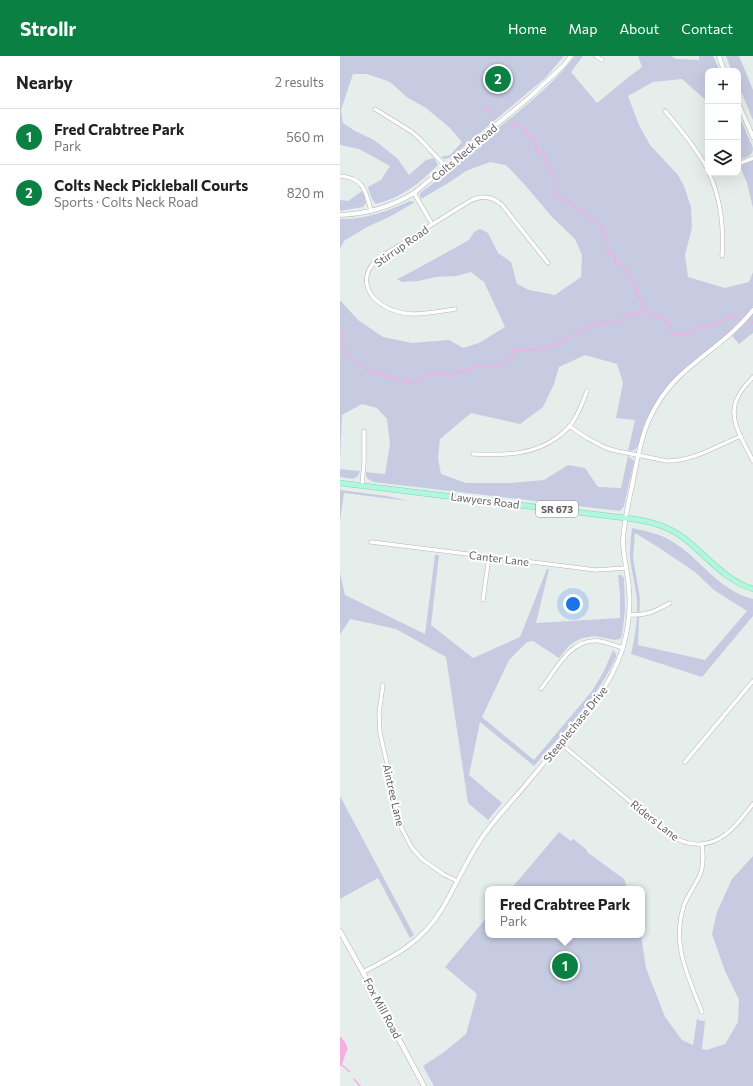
<!DOCTYPE html>
<meta charset="utf-8">
<style>
body{margin:0;font-family:Commissioner,sans-serif;background:#f2f2f2;color:#222}
.controls{position:absolute;right:12px;top:12px;display:grid;overflow:hidden;border-radius:8px;box-shadow:0 4px 16px #0002}
.controls button{width:36px;height:36px;display:grid;place-items:center;padding:0;border:0;border-bottom:1px solid #e0e0e0;background:#fff;color:#222;font:20px sans-serif}
.you{position:absolute;left:233px;top:548px;width:14px;height:14px;margin:-10px;border:3px solid #fff;border-radius:50%;background:#1a73e8;box-shadow:0 0 0 6px #1a73e833}
.badge{display:grid;place-items:center;width:26px;height:26px;border-radius:50%;background:#0b8043;color:#fff;font-size:13px;font-weight:700}
.pin{position:absolute;translate:-50% -50%;border:2px solid #fff;box-shadow:0 1px 4px #0006}
.popup{position:absolute;left:145px;top:830px;width:160px;height:52px;box-sizing:border-box;display:grid;place-content:center;border-radius:8px;background:#fff;filter:drop-shadow(0 1px 3px #0005);font-size:13px;white-space:nowrap;color:#767676}
.popup b{font-size:15px;color:#222}
.popup::after{content:'';position:absolute;left:50%;top:100%;margin-left:-8px;border:8px solid transparent;border-top-color:#fff}
.list{margin:0;padding:0;list-style:none}
h2{display:flex;justify-content:space-between;align-items:center;height:52px;margin:0;padding:0 16px;font-size:17px}
h2 small{font-size:13px;font-weight:400;color:#767676}
.list li{display:grid;grid-template-columns:26px 1fr auto;gap:12px;align-items:center;box-sizing:border-box;height:56px;padding:0 16px;border-top:1px solid #e0e0e0}
.list b{display:block;font-size:15px;white-space:nowrap}
.list p{margin:0;font-size:13px;white-space:nowrap;color:#767676}
.list em{font-size:13px;font-style:normal;color:#767676}
.icon{flex:none;width:22px;height:22px;fill:none;stroke:currentColor;stroke-width:2;stroke-linecap:round;stroke-linejoin:round}
.map{position:relative;flex:none;width:413px;height:1030px;overflow:hidden}
header{display:flex;align-items:center;gap:24px;box-sizing:border-box;height:56px;padding:0 20px;background:#0b8043;color:#fff}
header strong{font-size:19px}
nav{display:flex;gap:22px;margin-inline-start:auto;font-size:14px}
main{display:flex}
aside{flex:1;background:#fff}
.map>svg:first-child{display:block}
.green{fill:#c6cbe2;fill-rule:evenodd}
.water{fill:#f4afe3}
.lines{fill:none;stroke-linecap:round;stroke-linejoin:round}
.stream{stroke:#f4afe3;stroke-width:1.5}
.minor-casing{stroke:#b9b3b6;stroke-width:4.5}
.tertiary-casing{stroke:#b9b3b6;stroke-width:5}
.secondary-casing{stroke:#b7b0b4;stroke-width:5.5}
.primary-casing{stroke:#6de0ab;stroke-width:6}
.minor{stroke:#fff;stroke-width:3.5}
.tertiary{stroke:#fff;stroke-width:4}
.secondary{stroke:#fff;stroke-width:4.5}
.primary{stroke:#b4f5df;stroke-width:5}
.labels{text-anchor:middle;dominant-baseline:central;stroke-width:4;stroke-linejoin:round;paint-order:stroke}
.shield{fill:#fff;stroke:#928e91;stroke-width:1}
.shield-label{font-size:10px;font-weight:bold;fill:#645e62}
.street-label{font-size:11px;fill:#645e62;stroke:#fff}
</style>
<header>
<strong>Strollr</strong>
<nav><a>Home</a><a>Map</a><a>About</a><a>Contact</a></nav>
</header>
<main>
<aside>
<h2>Nearby<small>2 results</small></h2>
<ul class="list">
<li><span class="badge">1</span><div><b>Fred Crabtree Park</b><p>Park</p></div><em>560 m</em></li>
<li><span class="badge">2</span><div><b>Colts Neck Pickleball Courts</b><p>Sports · Colts Neck Road</p></div><em>820 m</em></li>
</ul>
</aside>
<div class="map">
<svg width="413" height="1030" viewBox="0 0 413 1030">
<rect width="100%" height="100%" fill="#e6eeeb"/>
<g class="green">
<path d="M0,0H224L205,22L115,98L109,102L104,103L101,101L110,99L122,86L110,72L86,52L68,42L50,26L27,18H13L1,54L3,67L15,75L34,84L57,102L69,119L86,104L94,102L98,109C80,127 61,142 36,148L32,143L28,131L41,124L50,110L19,93L0,89Z"/>
<path d="M235,0H243L231,16L257,47L290,20L302,11L298,0H331L336,3L359,4V0H373L380,15H368V46L342,23L313,26L288,40L299,69L310,89L338,119L344,130L351,151L352,172L345,199L348,221L385,232L409,226L413,216C413,223 413,246 413,250C411,254 406,258 403,262C381,287 350,303 328,329C318,342 309,356 303,372C301,379 300,388 295,394L288,395L295,364L276,362L283,327L277,308L245,299L219,311L214,328L203,351L180,368L131,357L100,383L98,403L101,418L126,427H170L204,424L228,409L245,412L258,431L281,432L288,400L293,404L294,406L284,450L280,455L33,426L28,423L26,420V416L45,418L50,388L47,363L37,352L22,348L2,359L0,405V244L18,264L43,281L72,287L109,284L123,292L139,287L165,271L144,226L131,216L116,220L96,221L78,225L62,226L57,223L73,215L129,184L134,176L140,173L148,177L158,197L171,206L177,228L189,234L215,239L241,221L242,199L235,183L212,161L185,129L166,109L150,106L126,115L110,126L81,143L80,140V137C101,123 119,105 139,88C172,60 208,35 235,0Z"/>
<polygon points="386,0 399,0 413,34 413,64 398,28 398,15 392,15"/>
<path d="M398,57L413,92C413,101 405,101 398,104Z"/>
<polygon points="413,104 413,152 407,127 400,110"/>
<polygon points="22,135 25,141 26,147 23,151 0,155 0,144 8,145"/>
<path d="M70,145L75,146L51,160L25,172L4,185L0,193V163C24,164 48,155 70,145Z"/>
<polygon points="413,254 413,277 399,288 392,280"/>
<polygon points="0,413 20,415 18,420 13,423 0,421"/>
<polygon points="0,434 47,440 69,445 4,437 0,465"/>
<path d="M292,472C306,475 321,478 333,486C362,504 378,534 413,543V560L362,621L291,598C295,581 298,563 297,546C296,530 291,515 290,500C290,491 291,481 292,472ZM295,477L318,491L355,516L374,534L407,555L365,604L298,589L300,542L293,502Z"/>
<path d="M95,499H99L91,569L133,602L180,581L207,513H209L196,567L280,562V539L278,519H281L284,522L285,554L282,580L280,583L275,584L254,580L243,582L236,585L229,590L219,602L193,585L187,586L169,604L142,661L194,704L252,635L264,615L273,594L276,598V601C257,643 224,675 194,710L140,666L129,719L162,747L148,764L128,747L106,601L56,573L10,563L0,579V517L5,539L85,578Z"/>
<polygon points="0,740 74,879 70,882 38,822 0,843"/>
<polygon points="219,776 231,785 233,783 247,794 247,796 284,823 287,831 292,833 171,833"/>
<polygon points="413,800 413,1030 94,1030 83,1010 104,996 126,978 137,938 105,911 148,860 148,879 301,879 306,912 325,961 342,984 353,989 357,963 361,965 365,965 362,993 366,994 385,988 398,966 399,944 385,915 372,878 377,856 392,823"/>
</g>
<path class="water" d="M0,980L5,986L8,993C4,999 4,1006 0,1011Z"/>
<g class="lines">
<g class="stream">
<polyline points="144,52 150,54 156,58"/>
<path d="M170,67L183,72L189,80L193,81L196,89V95L204,99L216,127L215,136L217,141L227,145L242,155L247,160L262,170V173L261,176L268,182L267,195L275,200V207C279,209 285,211 286,214C288,216 288,218 289,220C292,226 289,220 293,225C298,231 294,239 301,243L304,254"/>
<polyline points="409,267 413,267"/>
<polyline points="0,274 3,278 4,297 30,315 54,322 74,326 80,324 87,319 98,317 109,321 115,317 128,315 135,311 139,310 148,312 155,309 164,308 167,306 168,304 172,301 174,295 177,294 184,295 188,293 199,293 210,291 222,285 229,280 239,279 244,273 248,273 254,268 281,265 285,259 293,259 304,254 325,264 328,267 330,274 337,278 348,279 357,272 371,270 389,261 392,260 398,262"/>
<polyline points="2,1009 10,1016"/>
<polyline points="14,1023 20,1030"/>
</g>
<defs>
<g id="minor">
<polyline points="256,0 262,4"/>
<polyline points="35,53 72,76 80,83 106,111"/>
<path d="M325,55C341,74 356,92 368,114"/>
<polyline points="398,108 413,102"/>
<path d="M369,117C381,143 384,171 382,200"/>
<path d="M0,120C24,122 26,135 31,155"/>
<polyline points="74,137 92,168"/>
<path d="M115,253C89,257 64,264 41,248C35,244 30,239 28,232C25,224 27,215 32,209C40,200 52,194 62,188C84,173 107,159 130,145C141,139 152,140 162,149L208,207"/>
<path d="M413,321C408,327 401,333 398,341C386,362 404,386 413,405"/>
<path d="M229,370L247,382L266,392L277,395L327,405C353,405 377,390 401,380"/>
<path d="M133,398C164,399 194,400 219,380C224,376 229,372 232,367C239,357 243,346 247,335"/>
<polyline points="22,429 24,406 24,375"/>
<polyline points="31,486 256,514 286,512"/>
<polyline points="143,544 149,500"/>
<path d="M289,559C309,559 313,556 330,547"/>
<polyline points="43,629 39,657 40,677 62,773 72,792 82,803 103,818 117,825"/>
<path d="M201,633C216,614 230,582 259,585C267,586 275,590 283,592"/>
<path d="M220,687L329,778C347,791 369,792 386,778C397,770 405,758 413,748"/>
<polyline points="345,706 413,625"/>
<path d="M362,788C363,798 364,807 361,816C357,827 349,837 344,849C331,888 348,920 362,956"/>
</g>
<g id="tertiary">
<polyline points="379,0 384,15"/>
<polyline points="398,47 413,81"/>
<path d="M0,159C26,158 51,151 74,137L191,40L223,10L231,0"/>
<path d="M23,916C55,900 83,885 102,853C117,828 128,800 146,776C157,761 170,747 183,732C208,702 233,672 258,641C281,609 292,572 289,533C288,517 283,501 283,485C284,464 289,445 293,425C297,405 300,385 308,366C316,348 328,330 343,317C366,296 394,279 413,254"/>
</g>
<polyline id="secondary" points="0,875 30,929 84,1030"/>
<path id="primary" d="M0,427L285,462C305,464 324,468 341,480C365,497 383,524 413,533"/>
</defs>
<use href="#minor" class="minor-casing"/>
<use href="#tertiary" class="tertiary-casing"/>
<use href="#secondary" class="secondary-casing"/>
<use href="#primary" class="primary-casing"/>
<use href="#minor" class="minor"/>
<use href="#tertiary" class="tertiary"/>
<use href="#secondary" class="secondary"/>
<use href="#primary" class="primary"/>
</g>
<g class="labels">
<rect class="shield" x="196" y="445" width="42" height="16" rx="3"/>
<g class="shield-label">
<text x="217" y="453">SR 673</text>
</g>
<g class="street-label">
<text transform="translate(124 96) rotate(-40)">Colts Neck Road</text>
<text transform="translate(61 190) rotate(-35)">Stirrup Road</text>
<text transform="translate(145 444) rotate(7)">Lawyers Road</text>
<text transform="translate(159 502) rotate(7)">Canter Lane</text>
<text transform="translate(235 668) rotate(-51)">Steeplechase Drive</text>
<text transform="translate(54 739) rotate(77)">Aintree Lane</text>
<text transform="translate(315 764) rotate(38)">Riders Lane</text>
<text transform="translate(43 952) rotate(62)">Fox Mill Road</text>
</g>
</g>
</svg>
<div class="controls">
<button>+</button>
<button>−</button>
<button><svg class="icon" aria-label="layers" viewBox="0 0 24 24"><path d="M12 4l9 5-9 5-9-5zM3 14l9 5 9-5"/></svg></button>
</div>
<div class="you"></div>
<div class="pin badge" style="left:225px;top:910px">1</div>
<div class="popup"><b>Fred Crabtree Park</b>Park</div>
<div class="pin badge" style="left:158px;top:23px">2</div>
</div>
</main>
